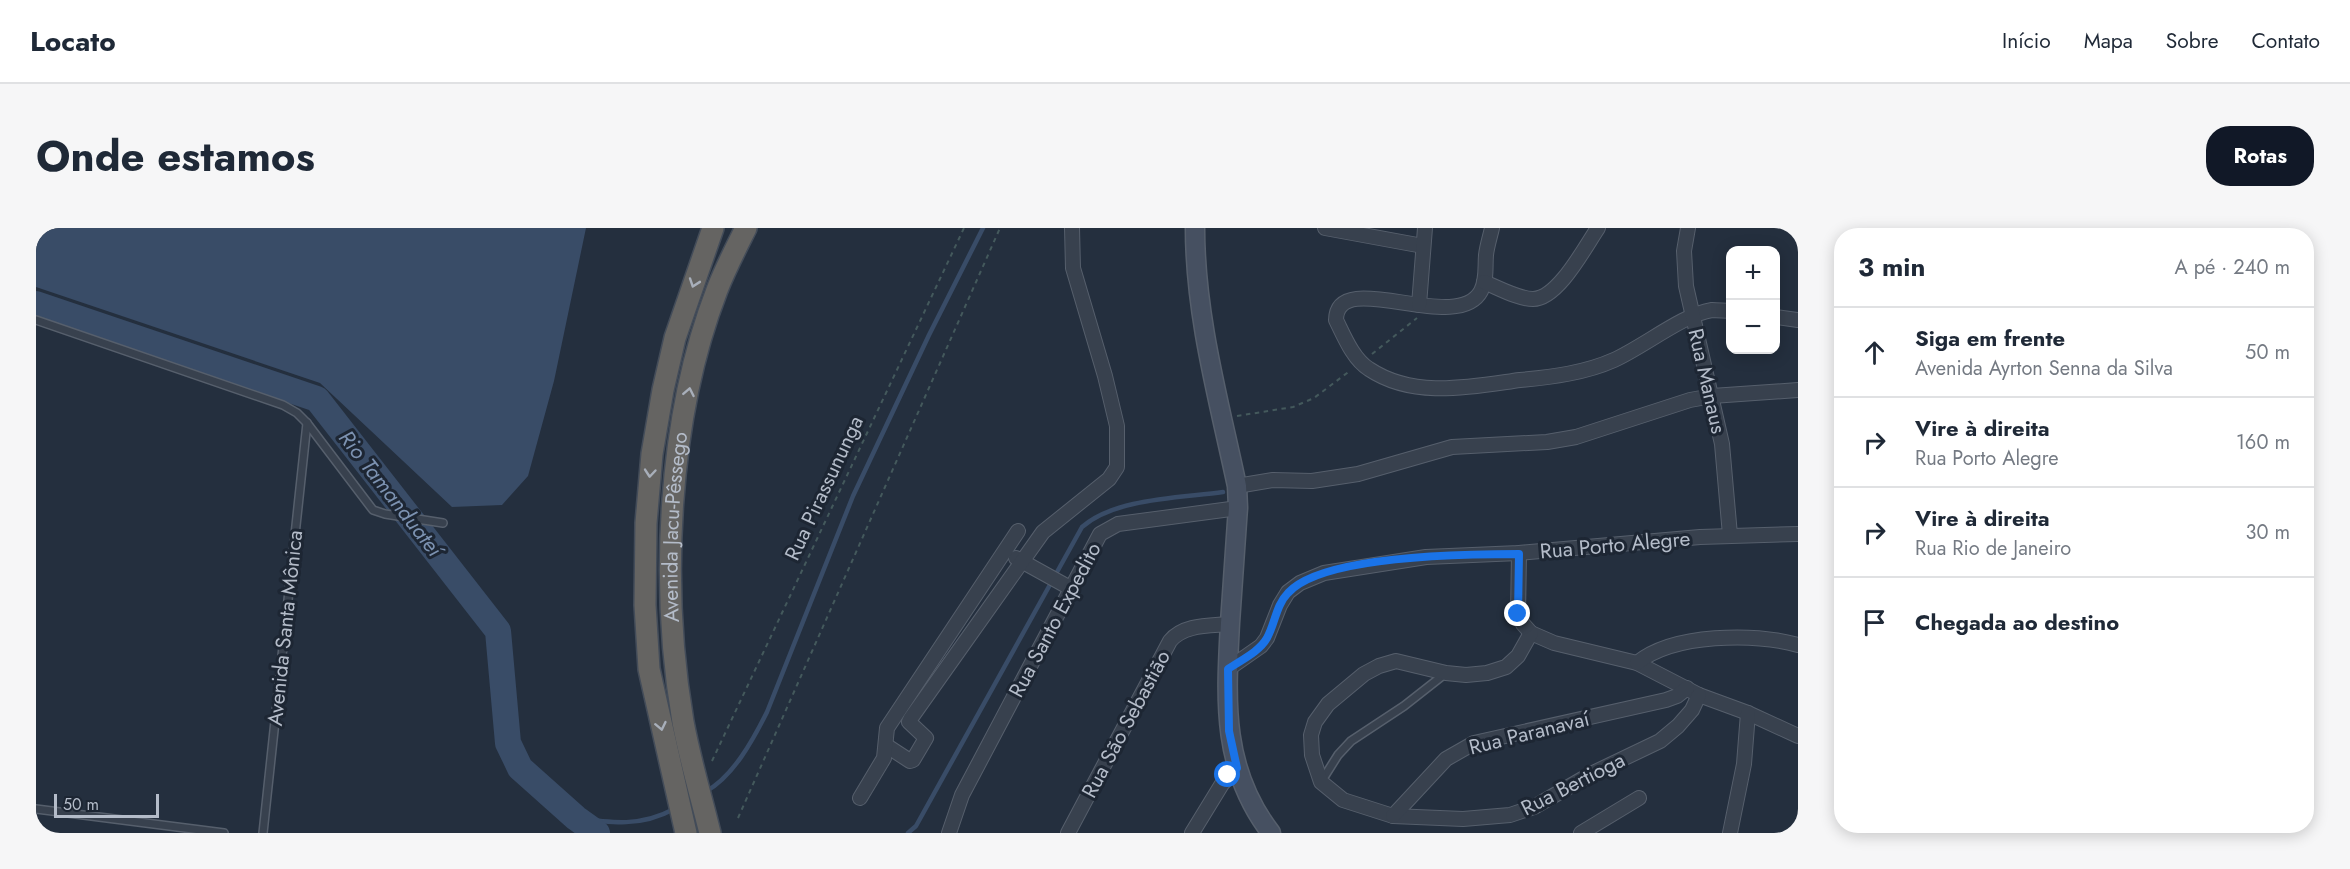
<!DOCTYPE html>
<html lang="pt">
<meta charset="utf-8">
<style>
body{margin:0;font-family:Jost,sans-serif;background:#f6f6f7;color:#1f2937}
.controls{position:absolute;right:18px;top:18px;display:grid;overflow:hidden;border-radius:12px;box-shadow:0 3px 15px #0003}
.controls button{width:54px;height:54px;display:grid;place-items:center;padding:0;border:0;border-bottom:2px solid #e0e1e3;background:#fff;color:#1f2937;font:30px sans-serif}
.scale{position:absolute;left:18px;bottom:15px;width:105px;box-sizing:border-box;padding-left:6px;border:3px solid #b4bcc9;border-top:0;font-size:16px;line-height:21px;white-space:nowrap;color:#b4bcc9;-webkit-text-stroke:4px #1d2633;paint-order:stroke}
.stop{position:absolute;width:18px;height:18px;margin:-14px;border:4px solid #1a73e8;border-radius:50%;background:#fff}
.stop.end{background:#1a73e8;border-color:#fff;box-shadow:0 2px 6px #0008}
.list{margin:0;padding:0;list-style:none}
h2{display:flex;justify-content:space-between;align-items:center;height:78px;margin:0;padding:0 24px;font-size:26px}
h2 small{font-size:20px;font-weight:400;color:#747a83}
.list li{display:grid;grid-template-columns:39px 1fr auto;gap:18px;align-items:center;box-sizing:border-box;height:90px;padding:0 24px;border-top:2px solid #e0e1e3}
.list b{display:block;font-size:22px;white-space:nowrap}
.list p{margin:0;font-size:20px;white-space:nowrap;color:#747a83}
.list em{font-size:20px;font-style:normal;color:#747a83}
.icon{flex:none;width:33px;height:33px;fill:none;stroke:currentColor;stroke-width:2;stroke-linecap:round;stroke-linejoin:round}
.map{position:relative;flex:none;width:1762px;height:605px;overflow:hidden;border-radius:24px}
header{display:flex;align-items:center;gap:36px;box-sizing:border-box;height:84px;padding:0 30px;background:#fff;border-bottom:2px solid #e0e1e3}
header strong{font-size:28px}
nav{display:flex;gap:33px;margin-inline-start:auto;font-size:21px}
.intro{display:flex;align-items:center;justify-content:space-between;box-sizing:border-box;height:144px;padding:0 36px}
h1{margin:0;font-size:42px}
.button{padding:15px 27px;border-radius:24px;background:#111827;color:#fff;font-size:21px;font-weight:700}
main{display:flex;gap:36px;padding:0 36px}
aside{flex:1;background:#fff;border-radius:24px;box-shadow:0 3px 15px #0003}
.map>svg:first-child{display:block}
.water{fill:#394c67}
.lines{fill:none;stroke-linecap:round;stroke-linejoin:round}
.stream{stroke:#394c67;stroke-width:4.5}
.river{stroke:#394c67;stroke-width:26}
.service-casing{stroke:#565f6c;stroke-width:10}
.minor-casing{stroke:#565f6c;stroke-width:16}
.secondary-casing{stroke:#565f6c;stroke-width:21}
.trunk-casing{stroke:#434c59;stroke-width:24}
.path{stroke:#44595c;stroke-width:2;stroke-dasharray:4.5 4.5;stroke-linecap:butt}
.service{stroke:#38414e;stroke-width:7}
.minor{stroke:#38414e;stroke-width:14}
.secondary{stroke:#465061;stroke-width:18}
.trunk{stroke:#656462;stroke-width:21}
.oneway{stroke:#a8afba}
.route{stroke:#1a73e8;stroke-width:8}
.labels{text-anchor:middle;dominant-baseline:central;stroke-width:6;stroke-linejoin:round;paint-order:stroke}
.street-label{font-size:21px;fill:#b4bcc9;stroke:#1d2633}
.water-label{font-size:22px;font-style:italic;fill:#7c92b1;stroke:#1d2633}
</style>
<header>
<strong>Locato</strong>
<nav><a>Início</a><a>Mapa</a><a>Sobre</a><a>Contato</a></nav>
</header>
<div class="intro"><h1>Onde estamos</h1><a class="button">Rotas</a></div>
<main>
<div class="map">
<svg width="1762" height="605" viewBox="0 0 1762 605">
<rect width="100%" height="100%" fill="#242f3e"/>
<polygon class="water" points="0,0 550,0 518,153 492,248 466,277 416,279 284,155 0,59"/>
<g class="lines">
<g class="stream">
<path d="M669,564C697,549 717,512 731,484L817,268L893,107L947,0"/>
<path d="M540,590C576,595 605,599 638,581"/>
<path d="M872,605L880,598L1046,299C1079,270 1144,270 1187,264"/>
</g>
<polyline class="river" points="0,76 281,171 462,403 472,515 484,540 540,590 561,605"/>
<defs>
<g id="service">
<polyline points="0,92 247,177 261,185 271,195 337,282 349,286 407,295"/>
<polyline points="1285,554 1302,527 1315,513 1368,478 1410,445"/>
<polyline points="0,581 188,605"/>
<polyline points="227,605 271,195"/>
</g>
<g id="minor">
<polyline points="1289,0 1387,18"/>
<path d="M1456,0C1454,9 1451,18 1450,27C1449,39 1451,52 1445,63C1421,108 1301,38 1300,92C1308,108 1317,131 1333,141C1378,171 1434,159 1484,152C1516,149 1549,145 1578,132C1607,119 1648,86 1676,82C1682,82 1689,83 1694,83"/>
<polyline points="1652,0 1648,23 1650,58 1686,216 1694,307"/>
<path d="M1448,54C1463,60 1482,71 1497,71C1522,71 1549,19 1562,0"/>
<polyline points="1383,77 1389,0"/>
<polyline points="1740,89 1762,92"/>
<polyline points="1201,258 1237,252 1276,253 1322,246 1416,219 1511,214 1540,209 1654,172 1676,168 1762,162"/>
<polyline points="1483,325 1482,386 1487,396 1495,405 1518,415 1601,435 1663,467 1712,485 1762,508"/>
<polyline points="980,330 1036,361"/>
<polyline points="1495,405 1482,428 1470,439 1451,445 1430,447 1410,445 1360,433 1343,438 1328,446 1292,476 1279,494 1275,507 1276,527 1285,554 1307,572 1357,588 1427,591 1474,587 1498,579 1555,546 1624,513 1642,498 1656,482 1663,467"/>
<path d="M1601,435C1638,405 1718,405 1762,417"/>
<polyline points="1192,441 1225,418 1231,410 1244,377 1252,364 1264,355 1288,345 1390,329 1483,325 1664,309 1762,306"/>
<polyline points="851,518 874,533 877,532 890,510 873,494 875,490 1007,304 1073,251 1081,239 1081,198 1069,148 1037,40 1036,0"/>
<polyline points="824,570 848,530 851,500 982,303"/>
<polyline points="1357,588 1410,531 1438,515 1630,472 1641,468 1651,460"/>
<polyline points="913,605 926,567 1064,306 1082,296 1202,280"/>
<path d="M1032,605L1134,413C1148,396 1174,398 1194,396"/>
<polyline points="1156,605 1186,556 1201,540"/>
<polyline points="1545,605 1603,570"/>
<polyline points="1694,605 1708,536 1712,485"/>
</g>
<path id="secondary" d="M1159,0C1159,88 1183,173 1201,258L1202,280C1199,318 1197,356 1194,395C1190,472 1185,540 1235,605"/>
<g id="trunk">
<polyline points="650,605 613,441 609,377 610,295 616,226 627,162 639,110 677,0"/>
<path id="s1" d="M674,605C665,568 654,532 647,494C624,359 631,191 681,62C689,41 700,20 710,0"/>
</g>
</defs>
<use href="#service" class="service-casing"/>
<use href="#minor" class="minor-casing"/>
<use href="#secondary" class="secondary-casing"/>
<use href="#trunk" class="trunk-casing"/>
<g class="path">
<polyline points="1336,126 1381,90"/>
<polyline points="1201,188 1257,179 1278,170 1315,142"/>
<polyline points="676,533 928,0"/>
<polyline points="702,590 964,0"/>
</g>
<use href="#service" class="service"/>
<use href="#minor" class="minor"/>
<use href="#secondary" class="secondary"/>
<use href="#trunk" class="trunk"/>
</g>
<defs><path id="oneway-chevron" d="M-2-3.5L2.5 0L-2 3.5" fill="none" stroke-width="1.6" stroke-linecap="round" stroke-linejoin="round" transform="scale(1.5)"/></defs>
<g class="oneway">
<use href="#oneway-chevron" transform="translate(658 55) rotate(109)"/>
<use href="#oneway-chevron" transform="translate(653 164) rotate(-79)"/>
<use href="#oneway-chevron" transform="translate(614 245) rotate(95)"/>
<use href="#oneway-chevron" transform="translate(625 498) rotate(78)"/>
</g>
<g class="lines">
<path class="route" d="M1192,547L1201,540L1193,503L1192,441C1205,432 1223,424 1231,410C1239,396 1240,377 1252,365C1286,327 1433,326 1483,326L1482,386"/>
</g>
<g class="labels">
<g class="street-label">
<text transform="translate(1671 153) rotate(77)">Rua Manaus</text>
<text transform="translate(788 260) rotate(-65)">Rua Pirassununga</text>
<text stroke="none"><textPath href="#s1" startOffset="310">Avenida Jacu-Pêssego</textPath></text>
<text transform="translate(1579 317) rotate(-5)">Rua Porto Alegre</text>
<text transform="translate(1019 392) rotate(-62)">Rua Santo Expedito</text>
<text transform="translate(249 400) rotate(-84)">Avenida Santa Mônica</text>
<text transform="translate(1090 496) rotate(-62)">Rua São Sebastião</text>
<text transform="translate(1493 505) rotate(-14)">Rua Paranavaí</text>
<text transform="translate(1537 556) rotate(-27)">Rua Bertioga</text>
</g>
<g class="water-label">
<text transform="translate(355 265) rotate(52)">Rio Tamanduateí</text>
</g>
</g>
</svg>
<div class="controls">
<button>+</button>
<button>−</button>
</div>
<div class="scale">50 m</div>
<div class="stop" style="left:1192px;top:547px"></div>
<div class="stop end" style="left:1482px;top:386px"></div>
</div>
<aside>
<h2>3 min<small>A pé · 240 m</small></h2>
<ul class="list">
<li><svg class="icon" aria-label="ahead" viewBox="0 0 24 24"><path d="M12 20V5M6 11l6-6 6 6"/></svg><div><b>Siga em frente</b><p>Avenida Ayrton Senna da Silva</p></div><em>50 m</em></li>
<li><svg class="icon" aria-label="right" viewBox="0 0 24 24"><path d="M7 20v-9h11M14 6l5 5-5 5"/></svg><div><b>Vire à direita</b><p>Rua Porto Alegre</p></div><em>160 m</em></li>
<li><svg class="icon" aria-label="right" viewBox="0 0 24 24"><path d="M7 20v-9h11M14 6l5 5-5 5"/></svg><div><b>Vire à direita</b><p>Rua Rio de Janeiro</p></div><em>30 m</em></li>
<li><svg class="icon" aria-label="arrive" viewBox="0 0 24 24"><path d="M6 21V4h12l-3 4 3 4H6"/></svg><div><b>Chegada ao destino</b></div></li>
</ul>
</aside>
</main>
